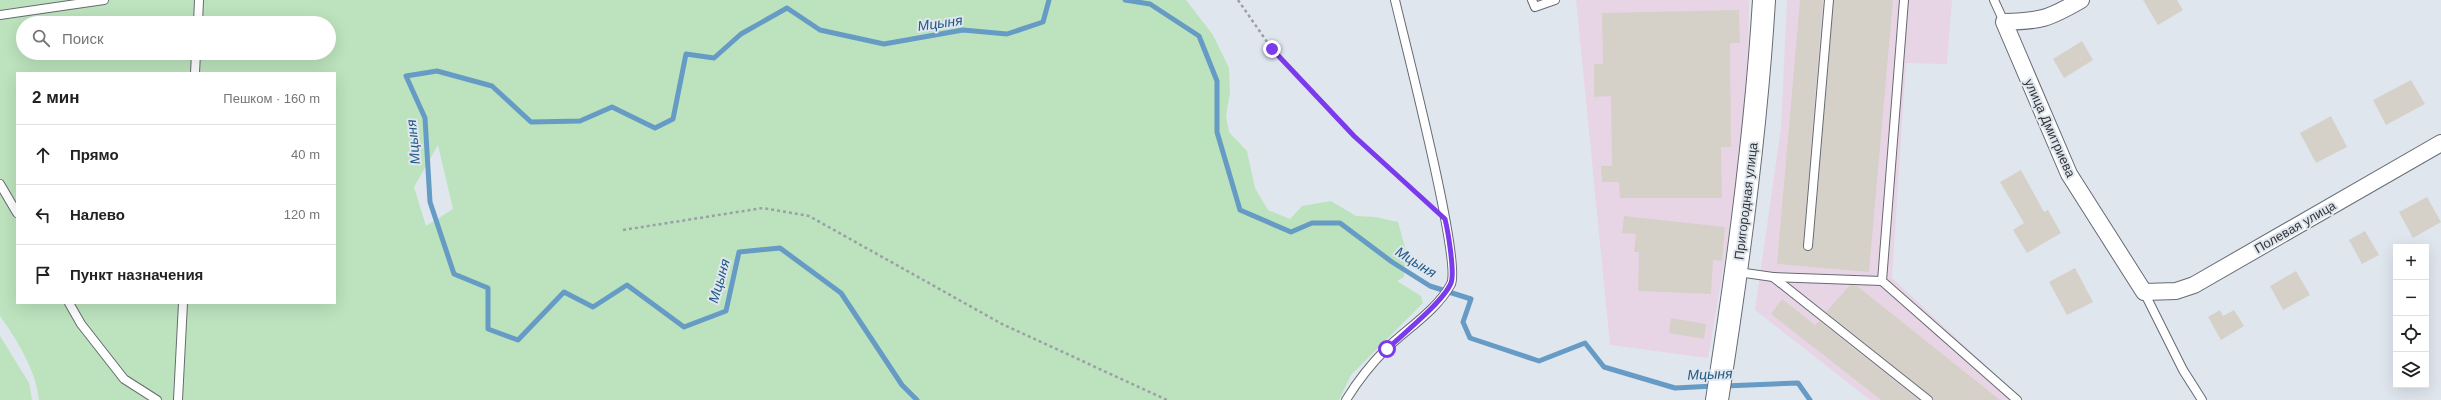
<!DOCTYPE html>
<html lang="ru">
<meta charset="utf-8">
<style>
body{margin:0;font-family:Helvetica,sans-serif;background:#f6f6f6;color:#222}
.controls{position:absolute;right:12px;bottom:12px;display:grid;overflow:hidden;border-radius:0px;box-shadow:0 4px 16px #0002}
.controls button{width:36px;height:36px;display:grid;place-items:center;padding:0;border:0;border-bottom:1px solid #e0e0e0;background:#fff;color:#222;font:20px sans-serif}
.stop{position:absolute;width:12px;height:12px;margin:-9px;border:3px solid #7c3aed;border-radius:50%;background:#fff}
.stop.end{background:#7c3aed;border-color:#fff;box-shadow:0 1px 4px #0008}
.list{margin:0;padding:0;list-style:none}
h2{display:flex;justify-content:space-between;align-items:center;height:52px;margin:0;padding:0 16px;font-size:17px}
h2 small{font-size:13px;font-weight:400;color:#767676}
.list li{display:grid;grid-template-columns:26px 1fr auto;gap:12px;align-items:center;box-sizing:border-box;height:60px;padding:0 16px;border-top:1px solid #e0e0e0}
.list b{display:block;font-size:15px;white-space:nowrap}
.list em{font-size:13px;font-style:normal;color:#767676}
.icon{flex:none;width:22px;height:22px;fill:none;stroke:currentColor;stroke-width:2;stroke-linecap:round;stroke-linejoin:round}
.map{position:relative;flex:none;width:2441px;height:400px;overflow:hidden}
.search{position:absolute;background:#fff;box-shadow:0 4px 16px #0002;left:16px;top:16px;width:320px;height:44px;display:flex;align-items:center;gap:10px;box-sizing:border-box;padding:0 14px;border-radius:22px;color:#767676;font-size:15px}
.panel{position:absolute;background:#fff;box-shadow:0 4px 16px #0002;left:16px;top:72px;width:320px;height:232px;border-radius:0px}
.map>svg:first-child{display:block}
.industrial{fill:#e7d5e6}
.green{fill:#bce3bd;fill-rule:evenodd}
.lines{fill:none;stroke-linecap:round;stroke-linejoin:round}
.stream{stroke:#669bc6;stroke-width:5}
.building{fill:#d6d1c8}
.lane-casing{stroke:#666b72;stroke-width:10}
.street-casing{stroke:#666b72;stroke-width:18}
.secondary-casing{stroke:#666b72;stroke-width:24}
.path{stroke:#9ba0a6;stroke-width:2.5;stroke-dasharray:3 3;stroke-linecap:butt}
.lane{stroke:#fff;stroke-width:8}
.street{stroke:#fff;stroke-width:16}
.secondary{stroke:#fff;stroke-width:22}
.route{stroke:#7c3aed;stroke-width:5}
.labels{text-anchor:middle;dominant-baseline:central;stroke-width:4;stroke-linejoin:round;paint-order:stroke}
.street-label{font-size:13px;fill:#323538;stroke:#e0e6ee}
.water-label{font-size:14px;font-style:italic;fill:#205a86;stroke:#e0e6ee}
</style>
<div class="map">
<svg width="2441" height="400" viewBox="0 0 2441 400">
<rect width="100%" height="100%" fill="#e0e6ee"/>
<g class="industrial">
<polygon points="1576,0 1749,0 1747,131 1708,358 1610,345"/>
<polygon points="1787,0 1952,0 1947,64 1906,63 1892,278 2023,400 1870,400 1755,310 1781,127"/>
</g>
<g class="green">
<path d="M0,0H1186L1213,35L1229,68L1230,93L1226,116L1229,132L1247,151L1255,188L1268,210L1290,219L1302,206L1331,201L1356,216L1375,217L1398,222L1406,251L1404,277L1397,281L1421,296L1423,303L1351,375L1339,400H39C36,370 17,340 0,316ZM23,23H329V53H23ZM17,73H335V303H17ZM438,145L453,209L426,226L414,187Z"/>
<polygon points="0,336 29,383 32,400 0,400"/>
</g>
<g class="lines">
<g class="stream">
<polyline points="1125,0 1150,4 1199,36 1217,81 1217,132 1240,210 1291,232 1312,223 1340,223 1392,262 1430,286 1471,299 1463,322 1470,338 1539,361 1585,343 1604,367 1675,388 1714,386"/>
<polyline points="1724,386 1798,383 1810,400"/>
<polyline points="917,400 902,385 841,293 780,248 739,252 726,311 684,327 627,285 593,307 564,292 518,340 488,329 488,288 454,274 430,202 425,118 406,76 437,71 492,86 531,122 580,121 612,107 655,128 673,119 686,54 714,58 741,34 787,8 820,30 884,44 963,30 1007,34 1043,22 1049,0"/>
</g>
</g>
<g class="building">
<polygon points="1800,0 1823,0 1803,246 1808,251 1813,246 1834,0 1893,0 1869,272 1777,264"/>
<polygon points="2143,0 2177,0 2183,10 2158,25"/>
<polygon points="1739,10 1740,43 1730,43 1731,147 1721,147 1722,198 1620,198 1619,182 1602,182 1601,166 1612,166 1611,96 1594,97 1594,64 1603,64 1602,13"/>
<polygon points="2082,41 2093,60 2064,78 2053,59"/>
<polygon points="2411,80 2425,104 2386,125 2373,100"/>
<polygon points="2331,116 2347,147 2316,163 2300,133"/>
<polygon points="2021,170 2044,212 2048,210 2061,233 2027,253 2013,230 2024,223 2000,182"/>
<polygon points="2427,197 2441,222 2413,238 2399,212"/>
<polygon points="1624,216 1725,227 1722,261 1713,260 1711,294 1638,291 1639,252 1634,252 1636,234 1622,233"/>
<polygon points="2365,231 2379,255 2362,264 2349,240"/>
<polygon points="2075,268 2093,302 2067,315 2049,282"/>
<polygon points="2296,271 2310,295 2283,310 2270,286"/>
<polygon points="1850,285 1857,286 2000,400 1933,400 1931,396 1826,312"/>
<polygon points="1782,299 1815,325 1819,321 1919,400 1881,400 1771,314"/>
<polygon points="2220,310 2223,316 2234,310 2244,326 2221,340 2208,317"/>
<polygon points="1671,318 1706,324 1704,339 1669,333"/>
</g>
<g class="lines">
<defs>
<g id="lane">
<polyline points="1532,0 1535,7 1555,0"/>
<polyline points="1904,0 1882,281 2017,400"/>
<polyline points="1994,0 2004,22"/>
<polyline points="0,15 104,0"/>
<polyline points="198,23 199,0"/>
<polyline points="195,73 196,53"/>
<polyline points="0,184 17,213"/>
<polyline points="1808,246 1829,0"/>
<polyline points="1738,272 1773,277 1928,400"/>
<polyline points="1773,277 1882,281"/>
<polyline points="2144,292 2183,370 2202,400"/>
<polyline points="69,303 81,324 124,379 157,400"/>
<polyline points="178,400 183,303"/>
<path d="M1346,400C1357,382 1372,363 1387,348C1408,328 1437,310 1451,284C1462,261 1404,39 1395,0"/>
</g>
<path id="street" d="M2081,0C2048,19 2041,21 2004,22L2069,174L2144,292L2176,291L2194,285L2441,143"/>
<path id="secondary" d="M1717,400C1738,267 1756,134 1764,0"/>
</defs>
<use href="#lane" class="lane-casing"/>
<use href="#street" class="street-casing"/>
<use href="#secondary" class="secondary-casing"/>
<g class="path">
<polyline points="1238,0 1272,49 1354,136 1430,205"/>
<polyline points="623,230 763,208 809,216 1002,324 1167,400"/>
</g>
<use href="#lane" class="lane"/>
<use href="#street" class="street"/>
<use href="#secondary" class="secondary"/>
</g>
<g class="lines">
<path class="route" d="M1272,49L1354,136L1445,219C1448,231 1455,273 1451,283C1443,302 1403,334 1387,349"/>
</g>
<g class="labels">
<g class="street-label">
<text transform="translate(2050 128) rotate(66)">улица Дмитриева</text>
<text transform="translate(1746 201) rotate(-83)">Пригородная улица</text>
<text transform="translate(2295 227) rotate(-30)">Полевая улица</text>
</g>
<g class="water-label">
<text transform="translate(940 23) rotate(-8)">Мцыня</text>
<text transform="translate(413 142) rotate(-96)">Мцыня</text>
<text transform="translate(1416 262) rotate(32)">Мцыня</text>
<text transform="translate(719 281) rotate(-74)">Мцыня</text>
<text transform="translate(1710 374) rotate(-2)">Мцыня</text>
</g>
</g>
</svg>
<div class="controls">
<button>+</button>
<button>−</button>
<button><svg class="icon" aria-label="locate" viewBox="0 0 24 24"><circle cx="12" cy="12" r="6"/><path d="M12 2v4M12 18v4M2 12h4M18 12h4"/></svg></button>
<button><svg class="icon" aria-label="layers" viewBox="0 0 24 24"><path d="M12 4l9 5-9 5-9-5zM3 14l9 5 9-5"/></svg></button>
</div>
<div class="stop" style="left:1387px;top:349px"></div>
<div class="stop end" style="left:1272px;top:49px"></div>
<div class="search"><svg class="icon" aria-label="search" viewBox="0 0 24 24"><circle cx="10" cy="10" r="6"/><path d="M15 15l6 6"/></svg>Поиск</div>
<section class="panel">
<h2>2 мин<small>Пешком · 160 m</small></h2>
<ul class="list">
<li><svg class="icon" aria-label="ahead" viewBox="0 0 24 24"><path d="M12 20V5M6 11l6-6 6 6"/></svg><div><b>Прямо</b></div><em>40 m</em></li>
<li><svg class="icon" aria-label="left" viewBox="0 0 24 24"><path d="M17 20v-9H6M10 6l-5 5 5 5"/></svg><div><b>Налево</b></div><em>120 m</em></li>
<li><svg class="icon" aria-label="arrive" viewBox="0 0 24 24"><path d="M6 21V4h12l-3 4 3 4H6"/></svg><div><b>Пункт назначения</b></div></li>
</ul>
</section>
</div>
